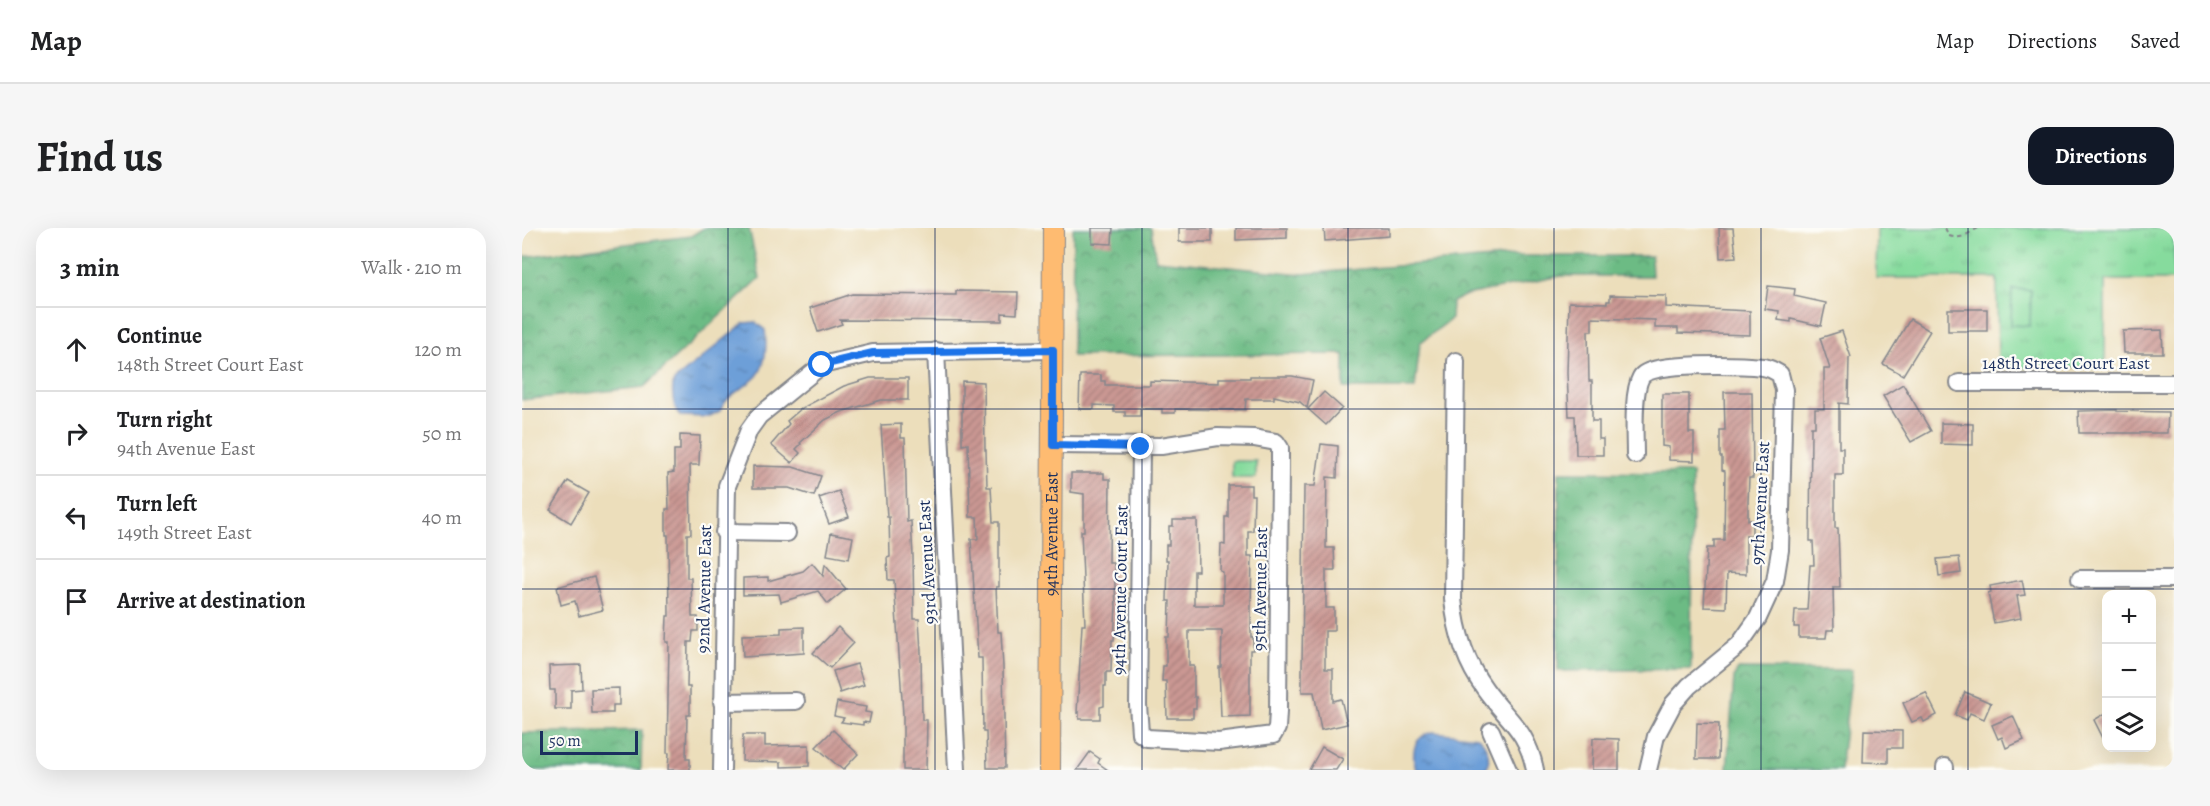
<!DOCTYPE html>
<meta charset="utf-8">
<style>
body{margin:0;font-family:Alegreya,serif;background:#f6f6f6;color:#202124}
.controls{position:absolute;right:18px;bottom:18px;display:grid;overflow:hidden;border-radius:12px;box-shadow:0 6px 24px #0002}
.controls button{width:54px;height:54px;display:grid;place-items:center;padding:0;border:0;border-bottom:2px solid #e0e0e0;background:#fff;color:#202124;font:30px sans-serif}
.scale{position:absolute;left:18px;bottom:15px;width:98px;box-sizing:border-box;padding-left:6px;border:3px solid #1b2f5e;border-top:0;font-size:16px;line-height:21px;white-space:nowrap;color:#1b2f5e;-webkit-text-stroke:4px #fdfcf7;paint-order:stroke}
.stop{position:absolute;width:18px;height:18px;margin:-14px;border:4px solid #1a73e8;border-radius:50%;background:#fff}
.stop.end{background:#1a73e8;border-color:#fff;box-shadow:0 2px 6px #0008}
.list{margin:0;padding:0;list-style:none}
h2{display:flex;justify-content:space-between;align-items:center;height:78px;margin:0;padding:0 24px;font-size:26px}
h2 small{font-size:20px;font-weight:400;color:#757577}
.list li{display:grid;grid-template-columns:39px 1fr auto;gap:18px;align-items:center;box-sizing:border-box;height:84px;padding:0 24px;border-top:2px solid #e0e0e0}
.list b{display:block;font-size:22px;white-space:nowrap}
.list p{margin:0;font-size:20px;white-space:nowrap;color:#757577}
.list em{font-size:20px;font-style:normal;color:#757577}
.icon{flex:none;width:33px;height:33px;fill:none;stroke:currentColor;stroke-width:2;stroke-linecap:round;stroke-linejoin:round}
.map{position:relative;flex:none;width:1652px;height:542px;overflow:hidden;border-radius:18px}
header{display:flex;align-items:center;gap:36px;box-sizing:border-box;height:84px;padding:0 30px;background:#fff;border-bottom:2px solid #e0e0e0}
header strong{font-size:28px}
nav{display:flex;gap:33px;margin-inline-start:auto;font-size:21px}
.intro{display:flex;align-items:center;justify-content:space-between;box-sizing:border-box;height:144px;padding:0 36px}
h1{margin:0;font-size:42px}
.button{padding:15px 27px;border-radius:18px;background:#111827;color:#fff;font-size:21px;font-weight:700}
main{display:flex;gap:36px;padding:0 36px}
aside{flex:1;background:#fff;border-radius:18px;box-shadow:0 6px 24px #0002}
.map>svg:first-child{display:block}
.forest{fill:url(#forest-crowns);stroke:#447571;stroke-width:1.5}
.park{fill:url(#park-tufts);stroke:#50857e;stroke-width:1.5}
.pitch{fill:#86db9d;stroke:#50857e;stroke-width:1.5}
.water{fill:url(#water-ripples);stroke:#44679b;stroke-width:1.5}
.building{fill:url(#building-hatch)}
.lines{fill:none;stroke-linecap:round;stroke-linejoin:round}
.minor-casing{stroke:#84868c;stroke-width:20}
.major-casing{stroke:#84868c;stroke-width:22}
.path{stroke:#84868c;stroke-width:2;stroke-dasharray:4.5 4.5;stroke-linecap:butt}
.minor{stroke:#fff;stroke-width:16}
.major{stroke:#febb71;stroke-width:20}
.route{stroke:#1a73e8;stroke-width:8}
.grid{fill:none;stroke:#1b2f5e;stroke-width:1.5;stroke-opacity:0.55}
.labels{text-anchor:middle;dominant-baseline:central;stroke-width:4.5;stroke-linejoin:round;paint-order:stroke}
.street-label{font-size:18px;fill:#1b2f5e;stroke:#fdfcf7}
</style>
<header>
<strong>Map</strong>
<nav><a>Map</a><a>Directions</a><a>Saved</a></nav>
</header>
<div class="intro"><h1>Find us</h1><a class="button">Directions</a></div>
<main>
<aside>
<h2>3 min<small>Walk · 210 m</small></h2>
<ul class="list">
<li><svg class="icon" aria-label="ahead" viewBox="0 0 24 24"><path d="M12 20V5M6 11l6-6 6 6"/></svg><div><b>Continue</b><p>148th Street Court East</p></div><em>120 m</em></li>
<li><svg class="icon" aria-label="right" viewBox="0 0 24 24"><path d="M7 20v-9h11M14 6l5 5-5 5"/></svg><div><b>Turn right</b><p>94th Avenue East</p></div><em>50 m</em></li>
<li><svg class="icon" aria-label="left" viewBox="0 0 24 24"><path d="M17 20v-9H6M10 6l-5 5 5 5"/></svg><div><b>Turn left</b><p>149th Street East</p></div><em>40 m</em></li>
<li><svg class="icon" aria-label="arrive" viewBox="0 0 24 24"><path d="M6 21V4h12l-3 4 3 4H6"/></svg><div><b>Arrive at destination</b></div></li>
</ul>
</aside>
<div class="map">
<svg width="1652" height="542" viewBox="0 0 1652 542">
<defs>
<pattern id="forest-crowns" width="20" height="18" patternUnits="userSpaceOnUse" patternTransform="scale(1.5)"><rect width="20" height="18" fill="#6cbb84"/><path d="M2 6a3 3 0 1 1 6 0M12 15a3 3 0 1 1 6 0" fill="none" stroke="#58986f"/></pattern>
<pattern id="park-tufts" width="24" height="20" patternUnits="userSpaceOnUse" patternTransform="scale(1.5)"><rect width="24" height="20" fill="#86db9d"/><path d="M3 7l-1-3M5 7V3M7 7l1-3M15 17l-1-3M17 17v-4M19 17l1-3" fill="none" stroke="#73bc8a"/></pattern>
<pattern id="water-ripples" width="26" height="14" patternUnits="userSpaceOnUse" patternTransform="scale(1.5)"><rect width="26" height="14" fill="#6d9fd8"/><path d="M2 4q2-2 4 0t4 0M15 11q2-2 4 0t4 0" fill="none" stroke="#5982b2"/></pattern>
<pattern id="building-hatch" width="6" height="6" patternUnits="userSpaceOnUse" patternTransform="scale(1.5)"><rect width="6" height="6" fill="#cb9893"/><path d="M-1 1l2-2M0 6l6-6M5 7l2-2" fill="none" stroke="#a47c7b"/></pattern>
</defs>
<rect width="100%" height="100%" fill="#fdfcf7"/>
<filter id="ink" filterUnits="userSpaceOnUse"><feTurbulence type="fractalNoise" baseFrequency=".0167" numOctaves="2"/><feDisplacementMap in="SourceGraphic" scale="12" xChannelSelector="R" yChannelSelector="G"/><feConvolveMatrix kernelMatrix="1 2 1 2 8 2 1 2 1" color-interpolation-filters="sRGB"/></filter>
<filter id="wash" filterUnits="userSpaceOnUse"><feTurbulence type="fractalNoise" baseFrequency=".008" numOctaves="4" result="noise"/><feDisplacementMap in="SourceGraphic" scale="24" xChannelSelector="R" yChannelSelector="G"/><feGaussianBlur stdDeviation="1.35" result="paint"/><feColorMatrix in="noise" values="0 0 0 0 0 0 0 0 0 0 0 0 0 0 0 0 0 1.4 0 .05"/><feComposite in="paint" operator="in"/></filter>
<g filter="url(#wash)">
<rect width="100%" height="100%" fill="#ecdebb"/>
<g class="forest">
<polygon points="182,0 227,0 238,50 122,159 0,172 0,29 169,8"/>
<polygon points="551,0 629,0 634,32 780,46 993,28 1129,28 1130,48 1039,48 944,67 930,74 929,91 898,115 893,160 822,160 822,126 550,128"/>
<polygon points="1037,244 1170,245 1169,441 1036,443"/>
<polygon points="1216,441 1330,442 1318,542 1205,542 1212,449"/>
<polygon points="120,502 119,542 0,542 0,505"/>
</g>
<polygon class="park" points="1355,0 1652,0 1652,52 1583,52 1583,139 1476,140 1475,50 1354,50"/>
<g class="pitch">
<polygon points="1490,61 1509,62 1508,98 1489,97"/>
<rect x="710" y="233" width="24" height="17"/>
</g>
<g class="water">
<path d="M233,94L243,102C245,116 244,137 235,148C222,162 206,164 198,183L186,189L158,188C151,179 149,164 152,153L222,95Z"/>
<path d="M911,504L956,509C966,517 970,532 963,542H894C889,525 891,508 911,504Z"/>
</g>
<g id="blocks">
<g class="building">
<polygon points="570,0 591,0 590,16 570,15"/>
<rect x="657" y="0" width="33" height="14"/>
<polygon points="714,0 765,0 765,10 714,12"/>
<polygon points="802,0 867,0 867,8 803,13"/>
<polygon points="1197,0 1211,0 1214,29 1198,30"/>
<polygon points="1246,58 1273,61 1272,68 1304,75 1299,98 1269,91 1269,94 1256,92 1257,83 1243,81"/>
<polygon points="434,63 496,64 495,86 480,85 480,93 318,92 320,96 296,104 288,80 330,66 434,67"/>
<polygon points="1088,67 1144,68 1144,79 1228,83 1228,107 1156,105 1156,100 1133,100 1133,92 1070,90 1070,103 1066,103 1067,153 1070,153 1070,193 1077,193 1077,211 1081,211 1081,227 1054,227 1053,188 1047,188 1045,145 1047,74 1085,75 1085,73 1088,73"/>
<rect x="1426" y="81" width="39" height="22"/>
<polygon points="1388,91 1408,103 1381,147 1361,136"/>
<polygon points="1640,102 1641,125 1602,125 1601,103"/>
<polygon points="1320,103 1329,129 1327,130 1326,176 1317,175 1317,220 1321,220 1321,247 1313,247 1313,300 1316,300 1318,359 1311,359 1312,402 1305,402 1304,410 1277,410 1277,399 1272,399 1273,382 1285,382 1288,337 1292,337 1291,313 1288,313 1289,199 1293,199 1293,181 1302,181 1302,141 1308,141 1298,110"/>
<polygon points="558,147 579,147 579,153 583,153 583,157 628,157 628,153 697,155 697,150 728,150 728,148 770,148 791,152 785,180 778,174 752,168 752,171 724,171 723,182 653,181 653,185 640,185 640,181 618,181 618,188 603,188 603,184 592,184 592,178 572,177 572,181 557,181"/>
<polygon points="348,150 386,150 386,172 359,172 319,184 303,192 278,215 279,216 274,221 278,225 270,235 249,217 267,196 265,193 280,180 322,158"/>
<polygon points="440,153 462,154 463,222 464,222 465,259 469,259 471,294 477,294 477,359 474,359 476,404 479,404 481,439 483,540 465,540 464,504 461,504 460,430 456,430 449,311 456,311 455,289 448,289 446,216 440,217"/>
<polygon points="1381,156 1409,203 1389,214 1361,168"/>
<polygon points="802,164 820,180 804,197 786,181"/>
<polygon points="1202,164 1230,164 1231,250 1227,250 1226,274 1226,292 1230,292 1230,307 1224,307 1224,346 1205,345 1204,380 1182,379 1185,320 1192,320 1192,312 1202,312 1203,243 1200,242 1200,229 1198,229 1198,202 1203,202"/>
<polygon points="1140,166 1167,166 1167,205 1172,205 1172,233 1147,232 1147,219 1140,218"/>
<polygon points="1595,182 1595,183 1646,184 1645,205 1557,205 1556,183"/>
<polygon points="1419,195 1451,196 1451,217 1419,216"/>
<polygon points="379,196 379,210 383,210 385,294 389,293 391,328 392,391 397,391 399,424 400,492 405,492 404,542 381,542 381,486 372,352 366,352 365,330 368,329 367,289 365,289 359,197"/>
<polygon points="158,207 178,208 177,237 168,237 169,306 165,306 165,350 169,350 170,389 176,389 176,403 171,403 170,414 166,414 165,459 168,459 168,487 165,487 164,531 168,531 168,542 146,542 147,525 145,525 147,414 144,414 145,388 147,388 146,307 144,307 144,281 147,281 146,245 152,244 152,222 158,222"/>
<polygon points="799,216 816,218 815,250 805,249 804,320 812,320 813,342 804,342 804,380 812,380 812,403 803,403 803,441 811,441 811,473 819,471 825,496 799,502 792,464 780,464 780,442 782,258 793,258"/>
<polygon points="231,238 271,239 299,248 292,268 267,260 231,260"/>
<polygon points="549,245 582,245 582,251 588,251 587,335 592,335 594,379 592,412 590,412 589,444 584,444 584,458 582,458 582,478 578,479 578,491 557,491 557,484 555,485 560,397 563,397 559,303 562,303 562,266 549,264"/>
<polygon points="46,253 67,265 49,295 28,282"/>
<polygon points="706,257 729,257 729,267 732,267 731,303 726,303 726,328 730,328 729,378 729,409 731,409 731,422 728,422 728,488 699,489 697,439 699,439 700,403 667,403 667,438 672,438 672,469 674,469 674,480 671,480 671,490 645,490 644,453 640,453 641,438 644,438 644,409 647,409 648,373 645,373 646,332 644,332 644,317 647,317 647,298 651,298 651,292 675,292 676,343 672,343 672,377 701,377 701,344 698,343 699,316 703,317 703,289 706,289"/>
<polygon points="317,263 327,289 307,296 297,270"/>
<polygon points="309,305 331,309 327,331 305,327"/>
<polygon points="1437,329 1439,345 1417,348 1415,331"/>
<polygon points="290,335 301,348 303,336 324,361 306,376 296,363 259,374 257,366 221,367 221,350 246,349 246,353 281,343"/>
<polygon points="72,349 81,382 57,388 53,373 39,377 35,359"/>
<polygon points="1500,352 1503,367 1495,368 1499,390 1472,395 1466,365 1469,364 1468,358"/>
<polygon points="282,399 282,425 221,429 220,407 259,406 259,400"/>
<polygon points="316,399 332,415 308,440 291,425"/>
<polygon points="335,436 342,457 318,465 311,443"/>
<polygon points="59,437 60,461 49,462 49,481 33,481 33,462 28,462 27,438"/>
<polygon points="97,460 97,477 91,477 91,485 70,485 69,461"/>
<polygon points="1443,464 1469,475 1462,491 1448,485 1445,492 1433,487"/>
<polygon points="1404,465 1415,487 1402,494 1400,490 1390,494 1381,475"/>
<polygon points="315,474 344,479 343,484 349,485 347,495 341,494 341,497 319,494 322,490 312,488"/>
<polygon points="1584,485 1584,516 1572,492"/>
<polygon points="1491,488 1502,512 1484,520 1480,509 1476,511 1470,497"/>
<polygon points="1175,495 1197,496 1196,531 1174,531"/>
<polygon points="311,502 336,526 321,542 294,519"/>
<polygon points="1342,502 1380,503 1380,520 1366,520 1366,535 1341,534"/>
<polygon points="221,507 243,507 243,518 287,517 287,538 259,539 259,534 220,533"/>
<polygon points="1071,510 1097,511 1097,542 1070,542"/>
<polygon points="800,519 821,531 814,542 787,542"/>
<polygon points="568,524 578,531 576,535 586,542 555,542"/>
</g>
</g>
</g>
<g filter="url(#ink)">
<use href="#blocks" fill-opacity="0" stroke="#84868c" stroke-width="1.5"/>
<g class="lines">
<defs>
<g id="minor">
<polyline points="414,123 435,542"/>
<path d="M934,133L931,371C934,403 943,434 963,461C985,492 1005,501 1013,542"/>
<polyline points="1437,155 1652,155"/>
<polyline points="531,217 639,218 696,209 732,210 754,214 758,220 758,240 756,484 755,500 751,507 697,514 625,510 618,505 616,477 619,219"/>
<path d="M1113,227C1113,208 1110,165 1119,149C1127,133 1222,137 1241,139C1248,140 1253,143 1258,146L1262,162L1258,322L1253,353L1236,390L1217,417L1167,458L1151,476L1134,508L1126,542"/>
<polyline points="202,304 265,305"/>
<polyline points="1558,351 1652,351"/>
<polyline points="200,474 274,473"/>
<polyline points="969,503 986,542"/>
<polyline points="200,542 205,258 227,202 237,188 300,137 351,125 531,122"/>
<polyline points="1423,542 1423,539"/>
</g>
<g id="major">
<path id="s1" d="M528,542L531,0"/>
</g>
</defs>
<use href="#minor" class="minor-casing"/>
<use href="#major" class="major-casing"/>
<path class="path" d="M1423,0L1427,8C1440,12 1445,6 1456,0"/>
<use href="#minor" class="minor"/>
<use href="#major" class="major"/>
</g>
</g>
<g class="lines" filter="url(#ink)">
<polyline class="route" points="300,137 351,125 531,122 531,217 619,219"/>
</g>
<path class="grid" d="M206,0V542M413,0V542M620,0V542M826,0V542M1032,0V542M1239,0V542M1446,0V542M0,181H1652M0,361H1652"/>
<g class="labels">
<g class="street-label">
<text x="1544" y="135">148th Street Court East</text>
<text transform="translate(1238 275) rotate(-87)">97th Avenue East</text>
<text stroke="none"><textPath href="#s1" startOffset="236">94th Avenue East</textPath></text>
<text transform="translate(405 334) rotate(-93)">93rd Avenue East</text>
<text transform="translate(182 361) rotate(-89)">92nd Avenue East</text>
<text transform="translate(738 361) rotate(-89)">95th Avenue East</text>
<text transform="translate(598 362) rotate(-89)">94th Avenue Court East</text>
</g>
</g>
</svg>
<div class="controls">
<button>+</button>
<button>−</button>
<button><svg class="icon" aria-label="layers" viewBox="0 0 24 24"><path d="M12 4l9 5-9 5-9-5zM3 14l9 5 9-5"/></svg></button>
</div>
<div class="scale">50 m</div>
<div class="stop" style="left:300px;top:137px"></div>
<div class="stop end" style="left:619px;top:219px"></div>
</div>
</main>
